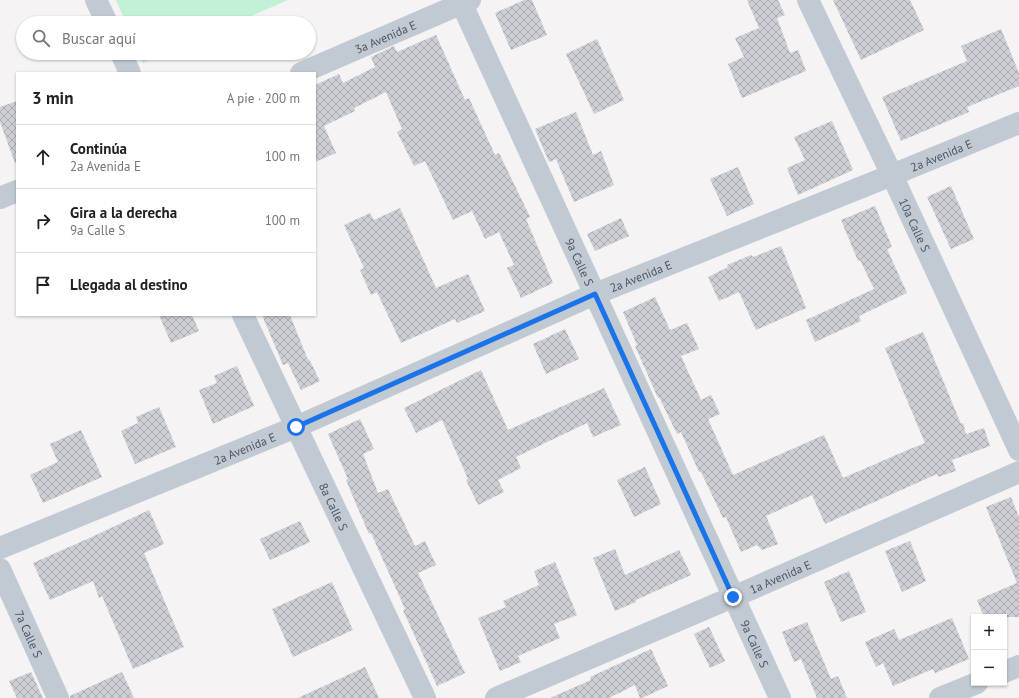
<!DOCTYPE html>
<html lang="es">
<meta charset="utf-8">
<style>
body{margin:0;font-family:"PT Sans",sans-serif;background:#f2f2f2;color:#202124}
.controls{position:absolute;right:12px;bottom:12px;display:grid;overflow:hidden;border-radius:0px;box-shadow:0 1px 3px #0004}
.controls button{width:36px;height:36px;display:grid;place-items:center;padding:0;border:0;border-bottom:1px solid #e0e0e0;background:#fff;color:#202124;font:20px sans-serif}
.stop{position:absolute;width:12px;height:12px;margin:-9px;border:3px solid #1a73e8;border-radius:50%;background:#fff}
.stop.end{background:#1a73e8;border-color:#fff;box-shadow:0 1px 4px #0008}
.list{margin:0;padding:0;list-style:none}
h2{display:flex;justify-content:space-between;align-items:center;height:52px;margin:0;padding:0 16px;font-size:17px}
h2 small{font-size:13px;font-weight:400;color:#757577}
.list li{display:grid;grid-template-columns:26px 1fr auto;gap:12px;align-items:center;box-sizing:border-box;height:64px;padding:0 16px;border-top:1px solid #e0e0e0}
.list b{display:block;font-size:15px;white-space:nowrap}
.list p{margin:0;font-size:13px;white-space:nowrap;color:#757577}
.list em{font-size:13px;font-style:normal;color:#757577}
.icon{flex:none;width:22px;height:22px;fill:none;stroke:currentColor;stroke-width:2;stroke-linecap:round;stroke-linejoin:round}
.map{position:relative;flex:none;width:1019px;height:698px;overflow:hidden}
.search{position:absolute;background:#fff;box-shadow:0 1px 3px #0004;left:16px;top:16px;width:300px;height:44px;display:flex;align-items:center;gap:10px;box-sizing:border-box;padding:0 14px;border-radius:22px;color:#757577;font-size:15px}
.panel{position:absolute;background:#fff;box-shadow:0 1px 3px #0004;left:16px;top:72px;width:300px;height:244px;border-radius:0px}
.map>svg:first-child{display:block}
.garden{fill:#c3f1d5}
.building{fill:url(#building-cross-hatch)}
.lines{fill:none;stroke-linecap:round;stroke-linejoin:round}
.minor{stroke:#c1cad2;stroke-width:22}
.route{stroke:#1a73e8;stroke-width:5}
.labels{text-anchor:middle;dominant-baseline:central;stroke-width:3;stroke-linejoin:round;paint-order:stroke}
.street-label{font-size:12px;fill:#4a5661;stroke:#fff}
</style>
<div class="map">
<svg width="1019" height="698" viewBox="0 0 1019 698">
<defs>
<pattern id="building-cross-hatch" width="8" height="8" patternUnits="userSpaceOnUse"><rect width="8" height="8" fill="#cdcfd5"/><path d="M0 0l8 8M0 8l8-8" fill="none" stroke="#a8abb0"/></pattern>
</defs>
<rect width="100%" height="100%" fill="#f5f3f3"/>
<g class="garden">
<polygon points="116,0 288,0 235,23 126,23"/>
<polygon points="138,53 165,53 143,63"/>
</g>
<g class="building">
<polygon points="524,0 532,0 547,35 511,50 495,13"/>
<polygon points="747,0 778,0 785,15 777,18 790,53 798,50 806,71 742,98 728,64 744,57 735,38 759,28"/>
<polygon points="833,0 910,0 924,30 861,60"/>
<polygon points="1001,29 1019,73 1019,86 967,107 969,112 901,141 882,97 967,61 961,46"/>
<polygon points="436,35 465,100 469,98 495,155 499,153 530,217 526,219 553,283 521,298 507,268 514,265 499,232 485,239 472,211 453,220 425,161 414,166 397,132 402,129 386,92 354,108 355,111 324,126 336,153 315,162 315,85 339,74 343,83 375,67 371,57 394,46 397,52"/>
<polygon points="597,39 624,100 594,114 566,54"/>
<polygon points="17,101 17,163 15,163 0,122 0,107"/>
<polygon points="576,112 593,155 601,151 614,185 574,202 556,159 549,162 535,129"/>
<polygon points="832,121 853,170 798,195 787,168 805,160 794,137"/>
<polygon points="738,167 754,204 727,216 710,179"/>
<polygon points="951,186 974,239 951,249 927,197"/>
<polygon points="875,206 892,247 887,249 907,293 859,316 861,321 815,342 806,320 874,289 860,260 858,261 841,220"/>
<polygon points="400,208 436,288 468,274 485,311 457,323 455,319 401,343 377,292 371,295 360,270 364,268 344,225 370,213 374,220"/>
<polygon points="621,218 629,236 595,251 587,234"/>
<polygon points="781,246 806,308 756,330 739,292 719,301 708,277 728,267 727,265 751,255 753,257"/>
<polygon points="655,297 670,330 687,323 699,349 681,356 701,400 711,395 720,414 708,419 733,475 824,435 843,478 910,449 925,443 885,348 923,332 961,424 963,423 966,434 984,428 990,446 952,460 956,471 938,477 937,474 825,524 812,495 766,516 778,544 762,550 757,545 741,552 726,517 723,518 701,472 699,472 681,432 677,434 659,397 658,398 635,346 637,345 623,312"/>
<polygon points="159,315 192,315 199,331 171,343"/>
<polygon points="262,315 290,315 308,360 309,359 320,381 301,390 288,363 283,365"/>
<polygon points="565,329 579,359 546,374 533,344"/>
<polygon points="237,366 254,406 213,424 199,390 217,383 214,376"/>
<polygon points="481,370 508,430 604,388 621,425 593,437 587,423 516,457 521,468 498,480 504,492 478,505 466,480 468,479 442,420 416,433 404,408"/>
<polygon points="159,407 176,447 135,464 121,431 138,423 136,417"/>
<polygon points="360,419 374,449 363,454 378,493 388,489 415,546 425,541 436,565 418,573 465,673 437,686 403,610 405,609 371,533 369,534 356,504 346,480 348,479 328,434"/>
<polygon points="81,430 102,477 43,503 30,475 58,462 50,444"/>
<polygon points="645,467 661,504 634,517 617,480"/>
<polygon points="1011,497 1019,517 1019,617 984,617 977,600 1017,583 986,507"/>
<polygon points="149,510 164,544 144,553 184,647 133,669 102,596 99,598 93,581 50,600 33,563 94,536"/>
<polygon points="300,521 310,542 270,560 260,539"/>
<polygon points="910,541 926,581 902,592 885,551"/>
<polygon points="615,549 625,575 679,550 691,575 636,600 636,602 615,611 593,558"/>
<polygon points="555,562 577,615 554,624 560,638 518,656 521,662 500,671 478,618 506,607 503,601 539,585 534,571"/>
<polygon points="849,571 866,612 841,622 824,582"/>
<polygon points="332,582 353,630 293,657 272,609"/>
<polygon points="952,618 969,659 935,673 933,669 893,686 883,663 876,667 865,642 894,629 899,640"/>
<polygon points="807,622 831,679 838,676 847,698 817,698 801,659 794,662 782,632"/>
<polygon points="709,627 725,661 710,668 694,634"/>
<polygon points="651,649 668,686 642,698 640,698 635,685 609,698 550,698 591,680 590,677"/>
<polygon points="365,667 379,698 298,698"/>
<polygon points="31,672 43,698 17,698 9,681"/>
<polygon points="122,672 134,698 70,698 70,696"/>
</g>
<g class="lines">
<g class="minor">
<polyline points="96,0 107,23"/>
<path id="s1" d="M460,0L780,698"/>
<path id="s2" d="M808,0L892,175L1019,450"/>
<polyline points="121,53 130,73"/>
<path id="s3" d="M301,73L470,0"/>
<polyline points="0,198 17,191"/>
<path id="s4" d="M243,315L425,698"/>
<path id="s5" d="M0,548L296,427L595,294L892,175L1019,123"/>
<path id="s6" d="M0,569L58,698"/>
<polyline points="1004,672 1019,666"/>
<path id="s7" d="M496,698L733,597L1019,472"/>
<polyline points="940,698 977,683"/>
</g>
</g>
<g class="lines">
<polyline class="route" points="296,427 595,294 733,597"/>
</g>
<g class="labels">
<g class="street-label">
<text stroke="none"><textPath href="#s3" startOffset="92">3a Avenida E</textPath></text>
<text stroke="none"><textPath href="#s5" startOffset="1020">2a Avenida E</textPath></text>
<text stroke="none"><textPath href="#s2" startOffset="249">10a Calle S</textPath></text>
<text stroke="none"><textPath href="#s1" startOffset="288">9a Calle S</textPath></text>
<text stroke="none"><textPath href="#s5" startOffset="696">2a Avenida E</textPath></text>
<text stroke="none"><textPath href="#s5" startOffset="264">2a Avenida E</textPath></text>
<text stroke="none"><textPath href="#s4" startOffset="212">8a Calle S</textPath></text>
<text stroke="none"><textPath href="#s7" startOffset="309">1a Avenida E</textPath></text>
<text stroke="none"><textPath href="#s6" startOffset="71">7a Calle S</textPath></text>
<text stroke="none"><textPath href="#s1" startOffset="708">9a Calle S</textPath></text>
</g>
</g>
</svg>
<div class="controls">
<button>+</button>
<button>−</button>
</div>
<div class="stop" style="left:296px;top:427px"></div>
<div class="stop end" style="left:733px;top:597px"></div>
<div class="search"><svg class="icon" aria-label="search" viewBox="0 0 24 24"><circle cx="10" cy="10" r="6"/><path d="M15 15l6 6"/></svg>Buscar aquí</div>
<section class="panel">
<h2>3 min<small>A pie · 200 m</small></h2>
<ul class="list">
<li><svg class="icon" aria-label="ahead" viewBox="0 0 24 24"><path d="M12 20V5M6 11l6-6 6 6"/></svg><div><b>Continúa</b><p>2a Avenida E</p></div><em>100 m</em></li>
<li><svg class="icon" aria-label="right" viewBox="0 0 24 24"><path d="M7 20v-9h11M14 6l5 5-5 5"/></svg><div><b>Gira a la derecha</b><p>9a Calle S</p></div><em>100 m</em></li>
<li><svg class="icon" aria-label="arrive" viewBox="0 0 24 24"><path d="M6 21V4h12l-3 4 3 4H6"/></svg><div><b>Llegada al destino</b></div></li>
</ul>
</section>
</div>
